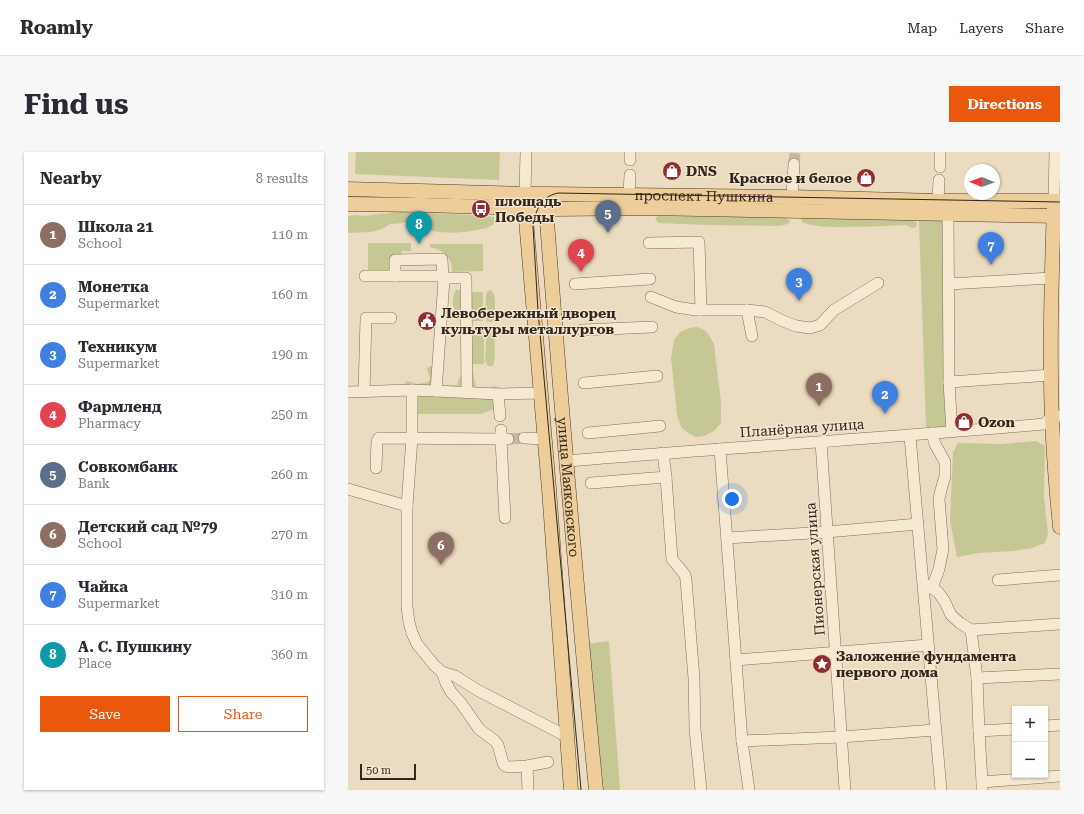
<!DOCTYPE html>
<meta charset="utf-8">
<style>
body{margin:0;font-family:"Roboto Serif",serif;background:#f7f7f7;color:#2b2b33}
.controls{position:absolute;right:12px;bottom:12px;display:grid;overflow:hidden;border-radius:0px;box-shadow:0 1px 3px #0004}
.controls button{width:36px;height:36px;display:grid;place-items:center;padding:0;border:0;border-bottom:1px solid #e1e1e2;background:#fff;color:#2b2b33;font:20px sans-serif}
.compass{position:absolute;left:616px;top:12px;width:36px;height:36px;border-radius:50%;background:#fff;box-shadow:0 1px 3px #0004;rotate:271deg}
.scale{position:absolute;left:12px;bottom:10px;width:56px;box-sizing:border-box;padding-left:4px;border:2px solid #33261d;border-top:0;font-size:11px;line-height:14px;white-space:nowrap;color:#33261d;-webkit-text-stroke:3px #f3e6cf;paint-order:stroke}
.you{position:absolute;left:384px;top:347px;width:14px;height:14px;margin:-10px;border:3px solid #fff;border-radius:50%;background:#1a73e8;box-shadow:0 0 0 6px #1a73e833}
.badge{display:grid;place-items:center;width:26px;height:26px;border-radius:50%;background:#ea580c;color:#fff;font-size:13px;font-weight:700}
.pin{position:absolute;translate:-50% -33px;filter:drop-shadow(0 1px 2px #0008)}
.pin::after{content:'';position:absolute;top:21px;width:14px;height:12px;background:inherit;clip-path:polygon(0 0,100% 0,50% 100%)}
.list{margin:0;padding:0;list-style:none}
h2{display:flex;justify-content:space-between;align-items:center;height:52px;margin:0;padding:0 16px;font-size:17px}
h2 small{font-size:13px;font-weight:400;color:#7c7c81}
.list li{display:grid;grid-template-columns:26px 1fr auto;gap:12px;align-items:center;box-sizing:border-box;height:60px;padding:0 16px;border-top:1px solid #e1e1e2}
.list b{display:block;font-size:15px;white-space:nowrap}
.list p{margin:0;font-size:13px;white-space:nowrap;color:#7c7c81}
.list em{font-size:13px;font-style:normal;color:#7c7c81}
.actions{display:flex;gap:8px;padding:12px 16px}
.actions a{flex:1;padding:9px 0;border:1px solid #ea580c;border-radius:0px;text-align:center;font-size:14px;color:#ea580c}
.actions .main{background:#ea580c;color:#fff}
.map{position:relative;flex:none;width:712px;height:638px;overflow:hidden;border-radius:0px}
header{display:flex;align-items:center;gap:24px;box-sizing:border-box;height:56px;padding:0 20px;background:#fff;border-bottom:1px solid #e1e1e2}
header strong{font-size:19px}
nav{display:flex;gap:22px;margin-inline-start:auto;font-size:14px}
.intro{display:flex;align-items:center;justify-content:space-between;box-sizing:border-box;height:96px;padding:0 24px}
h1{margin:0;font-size:28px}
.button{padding:10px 18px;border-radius:0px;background:#ea580c;color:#fff;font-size:14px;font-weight:700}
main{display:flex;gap:24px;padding:0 24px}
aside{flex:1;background:#fff;border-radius:0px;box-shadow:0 1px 3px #0004}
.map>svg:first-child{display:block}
.green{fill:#c5c895}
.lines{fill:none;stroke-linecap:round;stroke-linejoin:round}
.minor-tunnel{stroke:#c6b79f;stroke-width:11;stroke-dasharray:11 5.5;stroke-linecap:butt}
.minor-casing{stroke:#826c59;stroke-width:12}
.major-casing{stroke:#503b2d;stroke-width:15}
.minor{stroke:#f6e9d2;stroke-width:11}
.major{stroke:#edcd99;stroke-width:14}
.tram{stroke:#33261d;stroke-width:1}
.labels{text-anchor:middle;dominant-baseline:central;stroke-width:3;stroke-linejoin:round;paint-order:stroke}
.poi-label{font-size:14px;font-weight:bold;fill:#33261d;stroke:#f3e6cf;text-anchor:start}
.street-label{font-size:14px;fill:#33261d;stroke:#f3e6cf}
</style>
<header>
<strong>Roamly</strong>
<nav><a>Map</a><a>Layers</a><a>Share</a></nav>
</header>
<div class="intro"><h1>Find us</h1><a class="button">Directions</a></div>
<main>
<aside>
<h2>Nearby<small>8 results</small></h2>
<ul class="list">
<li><span class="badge" style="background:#8d6e63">1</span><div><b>Школа 21</b><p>School</p></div><em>110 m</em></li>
<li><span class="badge" style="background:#3f7fe0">2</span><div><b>Монетка</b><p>Supermarket</p></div><em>160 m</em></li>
<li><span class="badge" style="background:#3f7fe0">3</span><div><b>Техникум</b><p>Supermarket</p></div><em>190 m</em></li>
<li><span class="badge" style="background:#e0444e">4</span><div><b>Фармленд</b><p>Pharmacy</p></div><em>250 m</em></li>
<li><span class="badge" style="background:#5c6f8a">5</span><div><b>Совкомбанк</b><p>Bank</p></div><em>260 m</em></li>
<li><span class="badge" style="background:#8d6e63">6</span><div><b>Детский сад №79</b><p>School</p></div><em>270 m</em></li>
<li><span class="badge" style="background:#3f7fe0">7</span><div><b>Чайка</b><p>Supermarket</p></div><em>310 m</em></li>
<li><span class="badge" style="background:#0f9aa8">8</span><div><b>А. С. Пушкину</b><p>Place</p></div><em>360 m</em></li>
</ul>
<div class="actions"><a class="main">Save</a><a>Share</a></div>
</aside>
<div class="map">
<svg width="712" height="638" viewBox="0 0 712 638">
<rect width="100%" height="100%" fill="#ebdbc0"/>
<g class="green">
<polygon points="8,0 152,0 151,28 7,22"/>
<polygon points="57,59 63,61 67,66 66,70 42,72 34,77 23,80 0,81 0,64 8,63 15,64"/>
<path d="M82,61L125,63L146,65V72C134,81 90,84 76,76C75,75 73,73 72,71L77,62Z"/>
<polygon points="310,64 432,65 438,66 442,69 440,72 431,74 358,73 310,71 307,66"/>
<path d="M453,65L564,67L569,71L568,75L564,76L558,73C536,74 515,75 493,75C480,75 466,75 454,70Z"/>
<polygon points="571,68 594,69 596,195 600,275 578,275"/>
<polygon points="20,91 63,91 63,99 54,99 54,104 42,110 41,119 20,119"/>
<path d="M82,92H135V119L104,120C104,105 96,98 82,95Z"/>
<path d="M108,138H111L115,141L114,162H109C104,154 103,147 108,138Z"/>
<polygon points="143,138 145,140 147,147 147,167 144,170 139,170 137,164 138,142 140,139"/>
<rect x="124" y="140" width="11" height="29"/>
<rect x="125" y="175" width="11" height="37"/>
<path d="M141,175L145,177C147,187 148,204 145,214H140L137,209L139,177Z"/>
<polygon points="349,175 356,178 361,183 366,192 373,251 373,271 366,279 356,284 348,285 340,281 333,275 329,263 323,206 326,188 332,180 342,176"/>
<path d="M85,213L91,233L97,234L109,233C112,225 114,218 125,220L128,235L142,236L146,234L152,235V244L146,257L133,262H70L67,261L56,233L59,229L69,232L80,230L82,227L79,216Z"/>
<polygon points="688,289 697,294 696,345 700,382 697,391 684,396 665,399 631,401 609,405 602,369 605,300 610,291 654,292"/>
<polygon points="261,489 272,638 249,638 239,492"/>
</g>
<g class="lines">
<g class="minor-tunnel">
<polyline points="446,12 447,0"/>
<polyline points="161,287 176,286"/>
</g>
<defs>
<g id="minor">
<polyline points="282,8 282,0"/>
<polyline points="592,15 592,0"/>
<polyline points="177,42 178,0"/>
<polyline points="281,42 282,23"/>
<polyline points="444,45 446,12"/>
<polyline points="706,48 707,0"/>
<polyline points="590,49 591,28"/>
<polyline points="600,62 601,230 604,280"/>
<polyline points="301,91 351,90 353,158"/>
<polyline points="17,124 91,124 93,125 96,128 88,239"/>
<polyline points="47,124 47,108 94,107 95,126 118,126 119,240"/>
<polyline points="227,132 302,127"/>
<polyline points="601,132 703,126"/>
<polyline points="303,145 328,155 348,158 399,158 417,160 435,169 448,174 462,176 472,173 486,158 530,131"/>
<polyline points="399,158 404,184"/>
<polyline points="234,178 304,175"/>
<polyline points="601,230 703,223"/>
<polyline points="236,231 309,224"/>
<polyline points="64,238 64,286 59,354 59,455 61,470 64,481 69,492 87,514 94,520 107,524 131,539 220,585"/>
<polyline points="0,240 64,238 88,239 150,242 193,241"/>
<polyline points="16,240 18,166 43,166"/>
<polyline points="150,242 152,264"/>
<polyline points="240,281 312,274"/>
<polyline points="584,281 587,292 597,310 597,324 593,338 591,347 595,397 591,417 584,436"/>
<polyline points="562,284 593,638"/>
<polyline points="176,286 197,287"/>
<polyline points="473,290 497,638"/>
<polyline points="372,297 394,589 401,638"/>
<path d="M218,309C377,296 537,286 696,272L704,265L712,264"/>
<polyline points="28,316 29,289 31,286 153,287 153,278"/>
<polyline points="318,325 324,407 337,423 338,428 346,526 347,577 353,638"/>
<polyline points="243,331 318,325 315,301"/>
<polyline points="0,337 59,354"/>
<polyline points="157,366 153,287 160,287"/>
<polyline points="379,386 479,380 570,372"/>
<polyline points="650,428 712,423"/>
<polyline points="577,432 590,440 597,450 603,463 612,471 623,478 712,472"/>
<polyline points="623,478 629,526"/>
<polyline points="388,508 580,493"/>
<polyline points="94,520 98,531 103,540 113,551 131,577 147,589 150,593 155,611 157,614 161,615 179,614 200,610"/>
<polyline points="697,574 712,573"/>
<polyline points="631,579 629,526 712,522"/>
<polyline points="394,589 493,585 587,578"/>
<polyline points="179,614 180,638"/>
<polyline points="634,630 631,579 667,577"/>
<polyline points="634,638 634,630 712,624"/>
</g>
<g id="major">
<path id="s1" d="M0,37L177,42H202L444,45L590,49H712"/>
<polyline points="177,48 177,56 201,337 223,638"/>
<polyline points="0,52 75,53 208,57 300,56 712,64"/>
<path d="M706,55C704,111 702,167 703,223C703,273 707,324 712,375"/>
<path id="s2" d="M198,57C213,251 229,444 248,638"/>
</g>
</defs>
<use href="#minor" class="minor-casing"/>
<use href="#major" class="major-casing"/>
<use href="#minor" class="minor"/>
<use href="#major" class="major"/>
<path class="tram" d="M233,638L190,159L185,74C188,58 192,45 210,41L712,50"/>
</g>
<defs>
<symbol id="shop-disc" viewBox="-11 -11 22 22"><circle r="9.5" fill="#8e2d34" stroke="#f3e6cf"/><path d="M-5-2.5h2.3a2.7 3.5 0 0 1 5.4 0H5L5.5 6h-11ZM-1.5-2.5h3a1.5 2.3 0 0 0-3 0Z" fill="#fff"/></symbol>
<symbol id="bus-disc" viewBox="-11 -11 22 22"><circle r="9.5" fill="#8e2d34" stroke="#f3e6cf"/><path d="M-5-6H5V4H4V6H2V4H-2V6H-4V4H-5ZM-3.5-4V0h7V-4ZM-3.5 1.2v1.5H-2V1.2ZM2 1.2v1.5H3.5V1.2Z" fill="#fff"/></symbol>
<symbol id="civic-disc" viewBox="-11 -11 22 22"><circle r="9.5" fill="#8e2d34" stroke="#f3e6cf"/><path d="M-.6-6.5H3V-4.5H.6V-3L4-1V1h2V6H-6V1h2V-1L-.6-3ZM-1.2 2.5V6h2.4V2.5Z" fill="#fff"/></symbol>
<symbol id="sight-disc" viewBox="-11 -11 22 22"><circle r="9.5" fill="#8e2d34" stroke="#f3e6cf"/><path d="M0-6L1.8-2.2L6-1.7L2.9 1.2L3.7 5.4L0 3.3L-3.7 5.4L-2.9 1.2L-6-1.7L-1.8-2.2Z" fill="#fff"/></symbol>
</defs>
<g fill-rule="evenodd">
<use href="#shop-disc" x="313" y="8" width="22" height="22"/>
<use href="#shop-disc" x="507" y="15" width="22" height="22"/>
<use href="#bus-disc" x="122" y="46" width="22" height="22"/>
<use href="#civic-disc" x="68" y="158" width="22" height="22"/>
<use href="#shop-disc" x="605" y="259" width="22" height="22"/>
<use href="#sight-disc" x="463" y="501" width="22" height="22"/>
</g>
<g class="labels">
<g class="poi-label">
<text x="338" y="19">DNS</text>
<text x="504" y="26" text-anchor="end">Красное и белое</text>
<text x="147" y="49">площадь<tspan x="147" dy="16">Победы</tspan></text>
<text x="93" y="161">Левобережный дворец<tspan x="93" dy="16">культуры металлургов</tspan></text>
<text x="630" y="270">Ozon</text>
<text x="488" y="504">Заложение фундамента<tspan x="488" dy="16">первого дома</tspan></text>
</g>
<g class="street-label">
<text stroke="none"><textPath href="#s1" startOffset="356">проспект Пушкина</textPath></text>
<text transform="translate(454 276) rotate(-4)">Планёрная улица</text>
<text stroke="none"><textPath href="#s2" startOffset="279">улица Маяковского</textPath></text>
<text transform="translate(467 417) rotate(-94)">Пионерская улица</text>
</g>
</g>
</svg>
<div class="controls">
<button>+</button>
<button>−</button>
</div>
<svg class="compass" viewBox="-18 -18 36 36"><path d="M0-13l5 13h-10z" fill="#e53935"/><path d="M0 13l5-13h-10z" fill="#7c7c81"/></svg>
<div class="scale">50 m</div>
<div class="you"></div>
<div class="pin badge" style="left:471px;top:254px;background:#8d6e63">1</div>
<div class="pin badge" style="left:537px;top:262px;background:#3f7fe0">2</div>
<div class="pin badge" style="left:451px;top:149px;background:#3f7fe0">3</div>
<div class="pin badge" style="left:233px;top:120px;background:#e0444e">4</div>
<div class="pin badge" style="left:260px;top:81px;background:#5c6f8a">5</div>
<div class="pin badge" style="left:93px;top:413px;background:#8d6e63">6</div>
<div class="pin badge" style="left:643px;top:113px;background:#3f7fe0">7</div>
<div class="pin badge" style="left:71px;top:92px;background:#0f9aa8">8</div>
</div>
</main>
